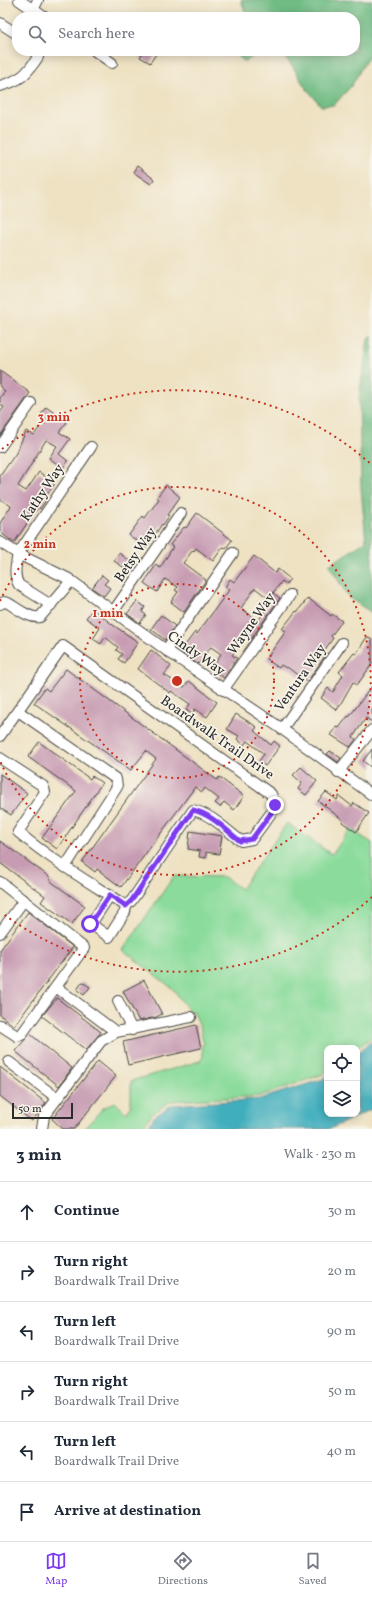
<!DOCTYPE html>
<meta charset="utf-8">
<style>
body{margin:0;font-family:Vollkorn,serif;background:#f6f6f7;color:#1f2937}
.controls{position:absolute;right:12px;bottom:12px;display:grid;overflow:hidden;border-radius:8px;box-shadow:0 2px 10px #0003}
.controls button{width:36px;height:36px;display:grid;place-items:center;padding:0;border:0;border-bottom:1px solid #e0e1e3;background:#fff;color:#1f2937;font:20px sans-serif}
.scale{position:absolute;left:12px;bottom:10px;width:61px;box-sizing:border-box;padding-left:4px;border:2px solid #2b2b2b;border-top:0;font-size:11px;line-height:14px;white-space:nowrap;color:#2b2b2b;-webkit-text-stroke:3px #f7f3e8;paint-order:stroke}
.stop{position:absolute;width:12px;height:12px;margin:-9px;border:3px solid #7c3aed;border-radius:50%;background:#fff}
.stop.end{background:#7c3aed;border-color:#fff;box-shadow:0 1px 4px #0008}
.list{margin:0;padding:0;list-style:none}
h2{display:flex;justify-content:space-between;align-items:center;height:52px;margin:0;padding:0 16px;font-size:17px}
h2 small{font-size:13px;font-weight:400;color:#747a83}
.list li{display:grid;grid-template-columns:26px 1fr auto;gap:12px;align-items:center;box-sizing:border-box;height:60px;padding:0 16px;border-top:1px solid #e0e1e3}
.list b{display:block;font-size:15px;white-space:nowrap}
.list p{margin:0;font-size:13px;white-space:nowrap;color:#747a83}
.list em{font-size:13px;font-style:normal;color:#747a83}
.icon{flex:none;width:22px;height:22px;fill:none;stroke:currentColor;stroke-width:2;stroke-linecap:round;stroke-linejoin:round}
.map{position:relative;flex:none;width:372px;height:1129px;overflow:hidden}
.search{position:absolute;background:#fff;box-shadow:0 2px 10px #0003;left:12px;right:12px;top:12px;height:44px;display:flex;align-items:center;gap:10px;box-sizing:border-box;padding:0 14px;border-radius:16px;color:#747a83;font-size:15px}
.sheet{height:412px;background:#fff}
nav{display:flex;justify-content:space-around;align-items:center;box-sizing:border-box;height:56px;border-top:1px solid #e0e1e3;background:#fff;font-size:11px;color:#747a83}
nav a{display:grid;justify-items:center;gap:2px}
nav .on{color:#7c3aed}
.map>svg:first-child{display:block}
.green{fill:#8bdc9c;stroke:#5b8464}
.forest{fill:#70bc84;stroke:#4e7458}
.water{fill:#40aebd;stroke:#366c74}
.building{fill:#c79cb3;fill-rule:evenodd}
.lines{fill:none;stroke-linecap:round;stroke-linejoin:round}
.minor-casing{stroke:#484642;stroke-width:12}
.minor{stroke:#fff;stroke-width:10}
.route{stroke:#7c3aed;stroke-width:5}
.ring{fill:none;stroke:#c8321e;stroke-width:2;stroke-dasharray:2 4}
.labels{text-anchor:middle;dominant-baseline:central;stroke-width:3.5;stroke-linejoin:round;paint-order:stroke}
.street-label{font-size:14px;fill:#2b2b2b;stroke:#f7f3e8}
.centre{fill:#c8321e;stroke:#f7f3e8;stroke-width:2}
.ring-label{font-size:12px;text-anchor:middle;font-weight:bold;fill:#c8321e;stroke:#f7f3e8;stroke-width:3.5;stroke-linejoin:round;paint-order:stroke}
</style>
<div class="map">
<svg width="372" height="1129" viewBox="0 0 372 1129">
<rect width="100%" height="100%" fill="#f7f3e8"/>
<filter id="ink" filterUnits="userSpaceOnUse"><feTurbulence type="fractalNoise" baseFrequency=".025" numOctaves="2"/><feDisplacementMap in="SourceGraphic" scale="8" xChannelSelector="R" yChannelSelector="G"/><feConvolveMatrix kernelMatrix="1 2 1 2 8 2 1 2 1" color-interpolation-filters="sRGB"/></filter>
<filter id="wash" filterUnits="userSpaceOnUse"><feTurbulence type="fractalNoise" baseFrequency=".012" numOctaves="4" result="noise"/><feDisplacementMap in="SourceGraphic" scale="16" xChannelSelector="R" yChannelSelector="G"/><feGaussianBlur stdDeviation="0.9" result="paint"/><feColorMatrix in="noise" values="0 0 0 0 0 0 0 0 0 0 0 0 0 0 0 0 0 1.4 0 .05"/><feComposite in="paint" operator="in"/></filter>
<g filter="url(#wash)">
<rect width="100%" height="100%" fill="#eee2c3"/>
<path class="green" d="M287,823L331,854L334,852L350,829L372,843V1037L357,1048H327V1071L321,1075L260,1096L171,1101L152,1114L142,1129H84L103,1108L115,1102L126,1113L131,1105V1081L200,1061L203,1057L202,1045L204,1044C201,1037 202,1030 199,1024C197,1019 195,1017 194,1011L190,1012L173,989L123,950L174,876L224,877L241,889Z"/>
<g class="forest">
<path d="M241,0H372V50L352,85L334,105L321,106C315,98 308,91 303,84C295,71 288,54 272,51H355V17H247Z"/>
<polygon points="237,51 261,51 245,62 239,57"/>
<polygon points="372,335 372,613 349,598 329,565 366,541 361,489 359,397 368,339"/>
</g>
<polygon class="water" points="372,1041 372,1109 330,1129 147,1129 154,1117 171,1105 260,1099 323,1079 327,1075 327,1114 357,1114 357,1053"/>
<g id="blocks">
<g class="building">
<polygon points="144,51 158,51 150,63 140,57"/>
<polygon points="137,166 154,179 151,184 133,172"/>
<polygon points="0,371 30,393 0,436 0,413 4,407 0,404 0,398 5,391 0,387"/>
<polygon points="46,407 67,422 59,432 70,439 59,454 68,461 63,468 49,458 57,446 46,440 18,486 26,491 39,472 55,483 44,499 46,500 40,509 38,507 14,543 0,532 0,523 11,506 0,499 0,476 16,453 26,431 34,435 45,420 40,416"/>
<polygon points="166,485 180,497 167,515 169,516 163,525 162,524 146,548 129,535 143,516 145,518 159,499 157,497"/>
<polygon points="197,513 232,540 226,548 223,547 213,561 196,548 194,551 193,550 183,563 206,580 184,612 171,602 178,592 175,590 178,587 165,579 157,592 144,583 156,565 160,568 173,547 170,545 184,527 186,528"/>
<polygon points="119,553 134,564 129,571 114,561"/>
<path d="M254,556L275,573L278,569L290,579L286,584L282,581L273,593L280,598L251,639L246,636L232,655L237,658L224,678L211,669L221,654L211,647L198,664L180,652L195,632L197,634L229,590L225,587L230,579L234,582ZM255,588L272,601L258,621L241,608Z"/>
<polygon points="102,575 108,580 104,584 110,588 104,596 92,588"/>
<polygon points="308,598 331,616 332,614 342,621 331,636 333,638 324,651 327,653 307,682 287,667 286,668 281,665 279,668 266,659 286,631 282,629 296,611 297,612"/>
<polygon points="137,601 145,607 142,612 146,615 140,623 127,614"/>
<polygon points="93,609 113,625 138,642 124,663 118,659 122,654 116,650 118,647 105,637 101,644 93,639 100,628 86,618"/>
<polygon points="161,615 175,626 165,640 151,629"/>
<polygon points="367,637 372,640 372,664 357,685 353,682 337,710 321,698 328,688 333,692 343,675 339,672 354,653 356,654"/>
<polygon points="151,650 171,666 164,675 184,687 189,681 217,702 207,717 195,709 192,714 186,710 190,704 171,691 170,693 138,669"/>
<polygon points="66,669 217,780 219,777 244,796 234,810 224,802 220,807 215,803 219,799 205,788 202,792 195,787 121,887 97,869 95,872 82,862 156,759 146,751 131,770 34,703 45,688 49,691"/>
<polygon points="372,686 372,722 366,718 353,737 356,739 350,747 331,735 337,727 339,728 348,716 349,717"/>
<polygon points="236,714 257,727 254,731 271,745 274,741 280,746 265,766 259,761 264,754 247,741 244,745 237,739 239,736 227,729"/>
<polygon points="39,742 90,779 92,776 102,783 57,849 42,838 76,791 28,757"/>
<polygon points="372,749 372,768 363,761"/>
<polygon points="330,751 341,758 338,762 327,754"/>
<polygon points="301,767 317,781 306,795 298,789 302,783 293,775"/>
<polygon points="0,774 27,793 11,815 0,808"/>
<polygon points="326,792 337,800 339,796 352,806 354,803 369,813 356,832 342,822 343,820 318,801"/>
<polygon points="190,831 222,836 219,854 206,852 206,858 199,857 200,851 188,849"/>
<polygon points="0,841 51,878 49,880 85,906 72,924 41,902 45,896 0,863"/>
<polygon points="28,912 73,947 14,1026 0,1015 0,950"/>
<polygon points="144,980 162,1014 156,1017 139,1021 123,991"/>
<polygon points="82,982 90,987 84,995 77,990"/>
<polygon points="57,998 101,1032 86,1050 42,1016"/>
<polygon points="196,1025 201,1048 128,1065 123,1042"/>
<polygon points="30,1034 72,1068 59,1086 15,1051"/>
<polygon points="98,1061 116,1076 74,1129 63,1129 52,1119"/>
<polygon points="0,1067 46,1103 32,1121 0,1096"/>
</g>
</g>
</g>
<g filter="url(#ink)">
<use href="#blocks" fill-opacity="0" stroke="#484642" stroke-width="1"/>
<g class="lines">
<defs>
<g id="minor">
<polyline points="19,0 44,17"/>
<polyline points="33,10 38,0"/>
<polyline points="0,23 17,34"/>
<polyline points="95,51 112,63"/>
<path d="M0,86C21,80 26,75 38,57L35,51"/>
<polyline points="0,447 31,403"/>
<polyline points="0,542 18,554 69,579 166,650 282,729 372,795"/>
<path d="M0,604L4,602L8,603C17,608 29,619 40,617L71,581"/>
<path d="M51,605L19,585C13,576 16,564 18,554L91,447"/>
<polyline points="113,612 181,513"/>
<polyline points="166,650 233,553"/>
<polyline points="223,690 290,595"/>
<polyline points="18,711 116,779 117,787 65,867"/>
<polyline points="282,729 342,643"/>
<path d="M0,736L63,646L271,794L275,805L274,809L252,839L241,841C226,830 211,814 193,810L132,900L126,906C89,882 51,860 18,832L45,792L43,786L0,758"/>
<polyline points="338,772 372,730"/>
<polyline points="0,882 84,948 21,1035 17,1036 0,1025"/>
<polyline points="110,895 91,924 109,937 125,912 126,906"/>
<polyline points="0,933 24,900"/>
<polyline points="56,987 116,1032"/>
<polyline points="118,1001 132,1030"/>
<polyline points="9,1062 57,1098"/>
<polyline points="42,1129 44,1116 101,1041 116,1032 191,1017"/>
</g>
</defs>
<use href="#minor" class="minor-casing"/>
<use href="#minor" class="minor"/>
</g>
</g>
<g class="lines" filter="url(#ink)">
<path class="route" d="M90,924L110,895L126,906L132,900L193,810C211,814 226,830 240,841L252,839L274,809L275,805"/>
</g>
<g class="ring">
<circle cx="177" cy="681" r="97"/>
<path d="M0 601A194 194 0 1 1 0 761"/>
<path d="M372 897A291 291 0 0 1 2 913M2 449A291 291 0 0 1 372 465"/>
</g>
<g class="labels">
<g class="street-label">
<text transform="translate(43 493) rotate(-56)">Kathy Way</text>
<text transform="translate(136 555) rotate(-56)">Betsy Way</text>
<text transform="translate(252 624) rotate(-55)">Wayne Way</text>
<text transform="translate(196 654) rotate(35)">Cindy Way</text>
<text transform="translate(301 678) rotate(-55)">Ventura Way</text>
<text transform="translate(217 738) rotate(35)">Boardwalk Trail Drive</text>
</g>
</g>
<circle cx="177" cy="681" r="6" class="centre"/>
<g class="ring-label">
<text x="54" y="421">3 min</text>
<text x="40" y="548">2 min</text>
<text x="108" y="617">1 min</text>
</g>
</svg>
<div class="controls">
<button><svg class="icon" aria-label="locate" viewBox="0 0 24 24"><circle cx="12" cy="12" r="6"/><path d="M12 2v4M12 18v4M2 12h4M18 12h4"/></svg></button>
<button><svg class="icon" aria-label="layers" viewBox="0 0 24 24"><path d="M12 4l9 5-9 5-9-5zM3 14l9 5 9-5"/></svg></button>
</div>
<div class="scale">50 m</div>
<div class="stop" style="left:90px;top:924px"></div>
<div class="stop end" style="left:275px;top:805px"></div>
<div class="search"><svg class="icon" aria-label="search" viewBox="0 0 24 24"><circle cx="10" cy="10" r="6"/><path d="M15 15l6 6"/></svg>Search here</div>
</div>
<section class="sheet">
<h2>3 min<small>Walk · 230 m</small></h2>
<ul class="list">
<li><svg class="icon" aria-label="ahead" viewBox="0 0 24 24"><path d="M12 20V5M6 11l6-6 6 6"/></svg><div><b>Continue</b></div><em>30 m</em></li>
<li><svg class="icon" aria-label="right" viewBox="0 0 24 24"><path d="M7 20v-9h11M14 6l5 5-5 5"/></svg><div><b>Turn right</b><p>Boardwalk Trail Drive</p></div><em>20 m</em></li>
<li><svg class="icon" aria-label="left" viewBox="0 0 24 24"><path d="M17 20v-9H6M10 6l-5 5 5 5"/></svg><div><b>Turn left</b><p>Boardwalk Trail Drive</p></div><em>90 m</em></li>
<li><svg class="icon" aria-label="right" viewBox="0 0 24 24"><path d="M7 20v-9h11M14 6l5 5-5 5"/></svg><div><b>Turn right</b><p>Boardwalk Trail Drive</p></div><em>50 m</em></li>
<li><svg class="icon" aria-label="left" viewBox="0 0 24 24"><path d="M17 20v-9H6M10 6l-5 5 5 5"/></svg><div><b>Turn left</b><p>Boardwalk Trail Drive</p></div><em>40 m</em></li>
<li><svg class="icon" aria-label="arrive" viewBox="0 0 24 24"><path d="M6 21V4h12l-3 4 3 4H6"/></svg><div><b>Arrive at destination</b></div></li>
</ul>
</section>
<nav>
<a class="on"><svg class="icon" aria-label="map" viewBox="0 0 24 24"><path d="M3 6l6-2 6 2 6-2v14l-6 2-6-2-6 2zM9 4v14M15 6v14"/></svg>Map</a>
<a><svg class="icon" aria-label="directions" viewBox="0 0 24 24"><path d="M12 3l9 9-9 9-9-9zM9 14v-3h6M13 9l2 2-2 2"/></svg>Directions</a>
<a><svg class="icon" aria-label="saved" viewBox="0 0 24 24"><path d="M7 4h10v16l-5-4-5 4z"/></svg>Saved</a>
</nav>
